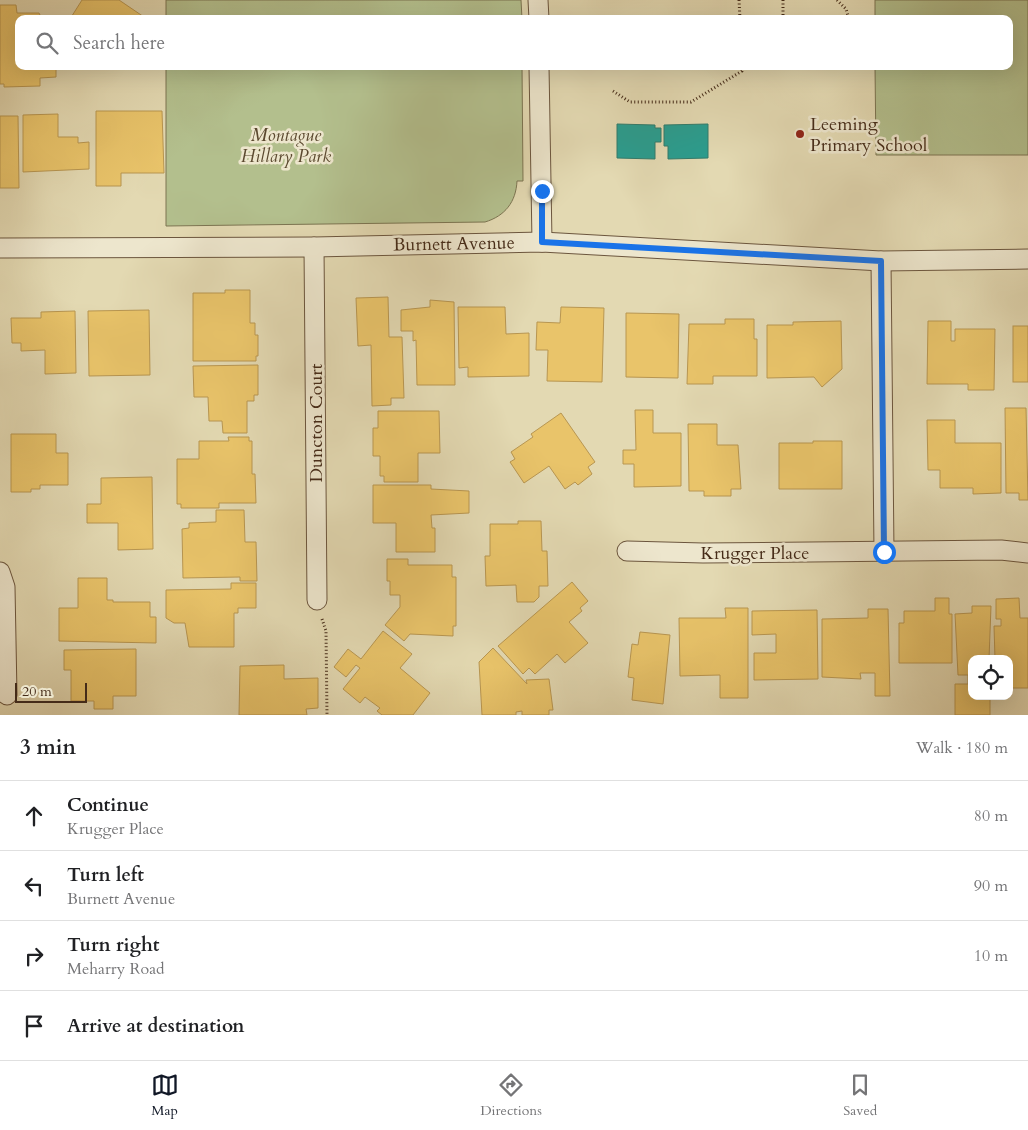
<!DOCTYPE html>
<meta charset="utf-8">
<style>
body{margin:0;font-family:Cardo,serif;background:#f6f6f6;color:#202124}
.controls{position:absolute;right:15px;bottom:15px;display:grid;overflow:hidden;border-radius:10px;box-shadow:0 5px 20px #0002}
.controls button{width:45px;height:45px;display:grid;place-items:center;padding:0;border:0;border-bottom:1px solid #e0e0e0;background:#fff;color:#202124;font:25px sans-serif}
.scale{position:absolute;left:15px;bottom:12px;width:72px;box-sizing:border-box;padding-left:5px;border:2px solid #452b18;border-top:0;font-size:14px;line-height:18px;white-space:nowrap;color:#452b18;-webkit-text-stroke:4px #ede6cd;paint-order:stroke}
.stop{position:absolute;width:15px;height:15px;margin:-11px;border:4px solid #1a73e8;border-radius:50%;background:#fff}
.stop.end{background:#1a73e8;border-color:#fff;box-shadow:0 1px 5px #0008}
.list{margin:0;padding:0;list-style:none}
h2{display:flex;justify-content:space-between;align-items:center;height:65px;margin:0;padding:0 20px;font-size:21px}
h2 small{font-size:16px;font-weight:400;color:#757577}
.list li{display:grid;grid-template-columns:32px 1fr auto;gap:15px;align-items:center;box-sizing:border-box;height:70px;padding:0 20px;border-top:1px solid #e0e0e0}
.list b{display:block;font-size:19px;white-space:nowrap}
.list p{margin:0;font-size:16px;white-space:nowrap;color:#757577}
.list em{font-size:16px;font-style:normal;color:#757577}
.icon{flex:none;width:28px;height:28px;fill:none;stroke:currentColor;stroke-width:2;stroke-linecap:round;stroke-linejoin:round}
.map{position:relative;flex:none;width:1028px;height:715px;overflow:hidden}
.search{position:absolute;background:#fff;box-shadow:0 5px 20px #0002;left:15px;right:15px;top:15px;height:55px;display:flex;align-items:center;gap:12px;box-sizing:border-box;padding:0 18px;border-radius:10px;color:#757577;font-size:19px}
.sheet{height:345px;background:#fff}
nav{display:flex;justify-content:space-around;align-items:center;box-sizing:border-box;height:70px;border-top:1px solid #e0e0e0;background:#fff;font-size:14px;color:#757577}
nav a{display:grid;justify-items:center;gap:2px}
nav .on{color:#111827}
.map>svg:first-child{display:block}
.green{fill:#b3bf8d;stroke:#7c7552}
.homes{fill:#e9c46a;stroke:#b89651}
.schools{fill:#2a9d8f;stroke:#327b6b}
.lines{fill:none;stroke-linecap:round;stroke-linejoin:round}
.minor-casing{stroke:#6c563e;stroke-width:21}
.path{stroke:#452b18;stroke-width:3;stroke-dasharray:1 2.5;stroke-linecap:butt}
.minor{stroke:#ede6cd;stroke-width:19}
.route{stroke:#1a73e8;stroke-width:6}
.poi-dot{fill:#8f2418;stroke:#ede6cd;stroke-width:2}
.labels{text-anchor:middle;dominant-baseline:central;stroke-width:5;stroke-linejoin:round;paint-order:stroke}
.poi-label{font-size:18px;fill:#452b18;stroke:#ede6cd;text-anchor:start}
.park-label{font-size:18px;font-style:italic;fill:#5b492f;stroke:#ede6cd}
.street-label{font-size:18px;fill:#452b18;stroke:#ede6cd}
</style>
<div class="map">
<svg width="1028" height="715" viewBox="0 0 1028 715">
<rect width="100%" height="100%" fill="#e3d9b2"/>
<filter id="stains"><feTurbulence type="fractalNoise" baseFrequency=".004" numOctaves="4"/><feColorMatrix values="0 0 0 0 .2 0 0 0 0 .09 0 0 0 0 .02 0 0 0 .5 -.17"/></filter>
<radialGradient id="worn" r=".72"><stop offset=".6" stop-color="#630" stop-opacity="0"/><stop offset="1" stop-color="#630" stop-opacity=".3"/></radialGradient>
<g class="green">
<polygon points="166,0 521,0 522,19 166,19"/>
<polygon points="875,0 1028,0 1028,155 876,155 875,66 1009,66 1009,19 875,19"/>
<path d="M166,66H522L523,181H517C516,202 505,216 485,222L166,226Z"/>
</g>
<g class="homes">
<polygon points="82,0 119,0 147,19 70,19"/>
<polygon points="0,5 16,5 17,13 39,13 42,19 19,19 19,66 56,66 56,77 40,78 40,86 4,87 4,84 0,84"/>
<polygon points="96,111 162,111 164,173 121,173 121,186 96,186"/>
<polygon points="58,114 58,137 78,137 78,143 89,142 89,169 23,172 23,115"/>
<polygon points="0,116 18,116 19,188 0,188"/>
<polygon points="225,290 250,290 250,323 255,323 255,335 258,335 258,356 256,356 256,361 193,361 193,293 225,293"/>
<polygon points="388,297 389,337 402,337 404,398 391,398 391,405 372,406 371,345 358,346 356,298"/>
<polygon points="430,300 454,302 455,385 417,385 416,340 413,341 413,331 401,331 401,310 430,307"/>
<polygon points="458,307 505,307 506,334 529,333 529,376 468,377 468,367 459,368"/>
<polygon points="561,307 604,308 602,382 547,381 548,350 536,350 537,322 560,323"/>
<polygon points="149,310 150,375 89,376 88,311"/>
<polygon points="75,311 76,373 45,374 45,350 21,351 21,343 12,343 11,318 41,318 41,312"/>
<polygon points="626,313 679,314 678,378 626,377"/>
<polygon points="725,319 754,319 754,339 757,339 757,376 713,376 713,384 687,384 689,324 725,324"/>
<polygon points="841,321 842,369 822,387 814,377 767,378 767,325 793,325 793,322"/>
<polygon points="928,321 951,321 951,341 955,341 955,329 995,329 994,390 968,390 968,384 927,384"/>
<rect x="1013" y="326" width="15" height="56"/>
<polygon points="258,365 258,395 254,395 254,401 247,401 247,433 223,433 222,421 209,421 208,397 194,397 193,366"/>
<polygon points="1005,408 1026,408 1028,500 1019,500 1019,493 1006,493"/>
<polygon points="635,410 653,410 653,433 681,433 681,486 634,487 634,464 623,464 623,450 636,450"/>
<polygon points="378,411 439,411 440,453 418,453 418,482 384,482 384,476 380,476 380,456 373,456 373,428 378,428"/>
<polygon points="561,413 595,462 588,467 592,474 578,485 575,482 565,489 549,466 524,483 510,462 515,459 511,452 533,437 531,434"/>
<polygon points="927,420 955,420 955,443 1001,443 1001,493 973,494 973,488 940,488 940,470 928,470"/>
<polygon points="688,424 717,424 717,445 738,445 741,489 731,489 731,496 704,496 704,491 689,491"/>
<polygon points="11,434 56,434 56,453 68,453 68,485 40,485 40,489 31,489 31,492 11,492"/>
<polygon points="228,437 249,437 249,441 252,441 252,474 255,474 256,503 219,503 219,508 181,508 181,504 177,504 177,459 199,459 199,441 229,441"/>
<polygon points="813,441 842,441 842,489 779,489 779,443 813,443"/>
<polygon points="152,477 153,549 118,550 118,523 87,523 87,504 101,504 101,478"/>
<polygon points="373,485 431,485 431,489 469,491 469,513 431,515 432,528 435,528 435,552 396,552 396,523 373,523"/>
<polygon points="216,510 244,510 245,542 256,542 257,581 240,581 240,577 183,578 182,529 189,528 189,523 216,522"/>
<polygon points="518,521 541,521 542,551 547,551 548,586 539,586 539,597 534,602 517,602 516,585 486,586 485,556 490,556 490,524 518,524"/>
<polygon points="387,559 408,559 408,565 452,565 452,577 456,577 456,626 453,626 453,636 410,634 404,641 385,625 400,607 400,595 390,595 390,581 387,581"/>
<polygon points="78,578 107,578 107,600 113,600 113,602 150,602 150,617 156,617 156,643 59,641 59,608 78,608"/>
<polygon points="572,582 588,601 580,608 582,611 569,622 588,643 565,663 557,654 535,674 529,668 523,674 498,646"/>
<polygon points="231,583 256,583 256,608 238,608 238,613 234,613 234,647 189,647 185,623 174,623 166,618 166,590 231,589"/>
<polygon points="935,598 949,598 949,614 952,614 952,663 899,663 899,623 904,623 904,611 935,611"/>
<polygon points="1019,598 1020,618 1028,618 1028,688 1009,688 1009,659 995,659 994,626 1001,626 1001,619 996,619 996,599"/>
<polygon points="972,606 991,606 989,659 972,659 972,696 990,696 990,715 955,715 955,684 968,684 968,675 958,675 955,614 972,613"/>
<polygon points="725,608 748,608 748,698 720,698 720,675 680,676 679,618 726,618"/>
<polygon points="868,609 888,609 890,696 875,696 875,673 860,673 861,679 822,677 822,619 868,618"/>
<polygon points="817,610 818,679 754,680 754,653 776,653 776,634 752,635 752,611"/>
<polygon points="383,631 412,654 400,668 430,693 413,715 382,715 377,711 380,708 365,697 360,703 343,689 360,668 356,665 346,677 334,667 348,649 361,659"/>
<polygon points="640,632 670,635 663,704 632,700 634,678 628,677 632,644 638,645"/>
<polygon points="493,648 527,684 526,680 549,679 553,710 549,710 549,715 522,715 522,711 516,712 516,715 482,715 479,662"/>
<polygon points="136,649 136,696 113,696 113,709 94,709 94,701 71,701 71,670 64,670 64,650"/>
<polygon points="284,665 284,679 318,678 318,708 306,709 307,715 239,715 240,666"/>
</g>
<g class="schools">
<polygon points="617,124 655,125 655,128 661,128 661,142 655,142 655,159 617,158"/>
<polygon points="708,124 708,158 668,159 668,146 664,146 664,125"/>
</g>
<g class="lines">
<defs>
<g id="minor">
<polyline points="538,0 539,19"/>
<polyline points="539,66 542,242"/>
<polyline points="314,247 317,600"/>
<polyline points="0,248 314,247 542,242 881,261 1028,259"/>
<polyline points="881,261 884,552"/>
<polyline points="627,551 703,553 1001,550 1028,553"/>
<polyline points="0,572 5,587 7,695"/>
</g>
</defs>
<use href="#minor" class="minor-casing"/>
<g class="path">
<polyline points="739,0 740,19"/>
<polyline points="783,0 783,19"/>
<polyline points="837,0 846,9 849,19"/>
<polyline points="613,91 630,102 691,102 742,71 742,66"/>
<polyline points="322,619 326,631 327,715"/>
</g>
<use href="#minor" class="minor"/>
</g>
<g class="lines">
<polyline class="route" points="542,191 542,242 881,261 884,552"/>
</g>
<circle class="poi-dot" cx="800" cy="134" r="5"/>
<g class="labels">
<g class="poi-label">
<text x="810" y="124">Leeming<tspan x="810" dy="21">Primary School</tspan></text>
</g>
<g class="park-label">
<text x="286" y="135">Montague<tspan x="286" dy="21">Hillary Park</tspan></text>
</g>
<g class="street-label">
<text transform="translate(454 244) rotate(-1)">Burnett Avenue</text>
<text transform="translate(316 423) rotate(-90)">Duncton Court</text>
<text x="755" y="553">Krugger Place</text>
</g>
</g>
<rect width="100%" height="100%" filter="url(#stains)"/>
<rect width="100%" height="100%" fill="url(#worn)"/>
</svg>
<div class="controls">
<button><svg class="icon" aria-label="locate" viewBox="0 0 24 24"><circle cx="12" cy="12" r="6"/><path d="M12 2v4M12 18v4M2 12h4M18 12h4"/></svg></button>
</div>
<div class="scale">20 m</div>
<div class="stop" style="left:884px;top:552px"></div>
<div class="stop end" style="left:542px;top:191px"></div>
<div class="search"><svg class="icon" aria-label="search" viewBox="0 0 24 24"><circle cx="10" cy="10" r="6"/><path d="M15 15l6 6"/></svg>Search here</div>
</div>
<section class="sheet">
<h2>3 min<small>Walk · 180 m</small></h2>
<ul class="list">
<li><svg class="icon" aria-label="ahead" viewBox="0 0 24 24"><path d="M12 20V5M6 11l6-6 6 6"/></svg><div><b>Continue</b><p>Krugger Place</p></div><em>80 m</em></li>
<li><svg class="icon" aria-label="left" viewBox="0 0 24 24"><path d="M17 20v-9H6M10 6l-5 5 5 5"/></svg><div><b>Turn left</b><p>Burnett Avenue</p></div><em>90 m</em></li>
<li><svg class="icon" aria-label="right" viewBox="0 0 24 24"><path d="M7 20v-9h11M14 6l5 5-5 5"/></svg><div><b>Turn right</b><p>Meharry Road</p></div><em>10 m</em></li>
<li><svg class="icon" aria-label="arrive" viewBox="0 0 24 24"><path d="M6 21V4h12l-3 4 3 4H6"/></svg><div><b>Arrive at destination</b></div></li>
</ul>
</section>
<nav>
<a class="on"><svg class="icon" aria-label="map" viewBox="0 0 24 24"><path d="M3 6l6-2 6 2 6-2v14l-6 2-6-2-6 2zM9 4v14M15 6v14"/></svg>Map</a>
<a><svg class="icon" aria-label="directions" viewBox="0 0 24 24"><path d="M12 3l9 9-9 9-9-9zM9 14v-3h6M13 9l2 2-2 2"/></svg>Directions</a>
<a><svg class="icon" aria-label="saved" viewBox="0 0 24 24"><path d="M7 4h10v16l-5-4-5 4z"/></svg>Saved</a>
</nav>
